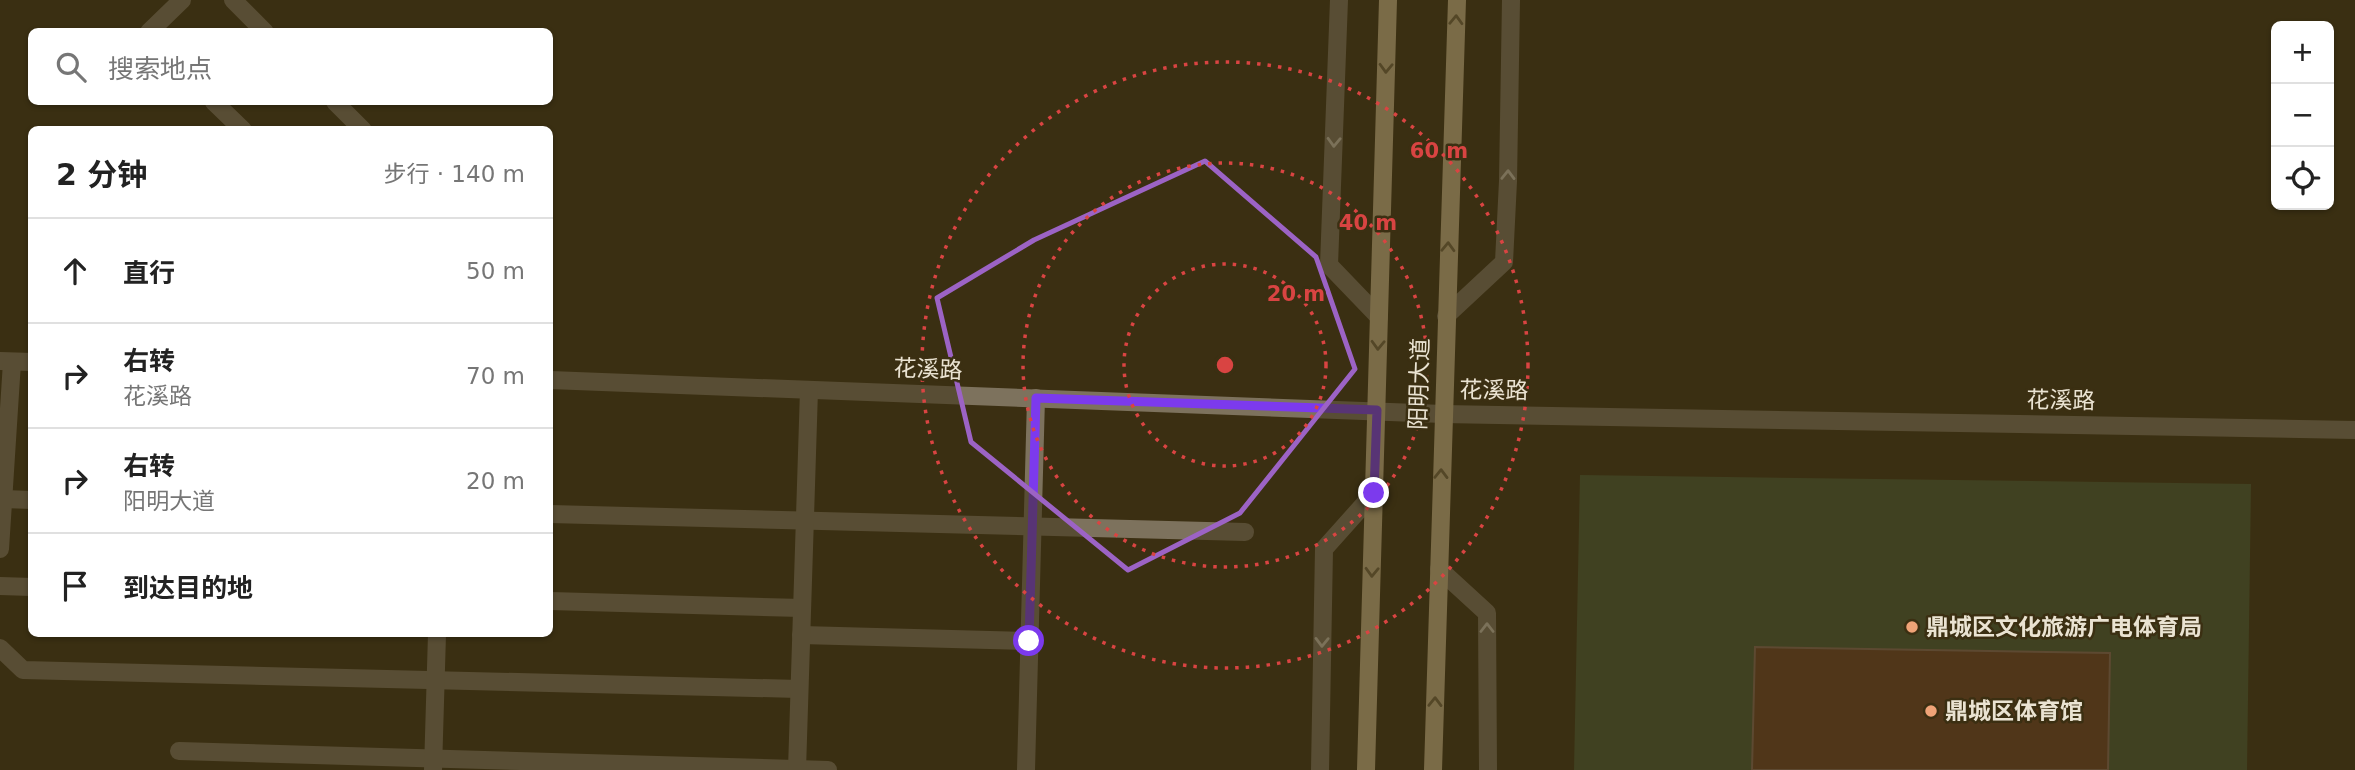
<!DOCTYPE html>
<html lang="zh">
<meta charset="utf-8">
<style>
body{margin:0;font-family:"DejaVu Sans","Noto Sans SC",sans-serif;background:#f6f6f6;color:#222}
.controls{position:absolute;right:21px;top:21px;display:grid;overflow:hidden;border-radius:10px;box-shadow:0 2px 5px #0004}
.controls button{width:63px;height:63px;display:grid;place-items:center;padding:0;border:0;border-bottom:2px solid #e0e0e0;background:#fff;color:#222;font:35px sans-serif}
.stop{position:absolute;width:21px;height:21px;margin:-16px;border:5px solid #7c3aed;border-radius:50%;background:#fff}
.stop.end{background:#7c3aed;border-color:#fff;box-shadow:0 2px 7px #0008}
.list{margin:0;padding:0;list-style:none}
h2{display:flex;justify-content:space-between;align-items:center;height:91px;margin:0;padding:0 28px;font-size:30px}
h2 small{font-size:23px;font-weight:400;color:#767676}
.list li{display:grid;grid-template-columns:46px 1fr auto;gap:21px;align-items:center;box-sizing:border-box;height:105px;padding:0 28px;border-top:2px solid #e0e0e0}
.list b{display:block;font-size:26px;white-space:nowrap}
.list p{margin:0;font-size:23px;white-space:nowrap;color:#767676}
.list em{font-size:23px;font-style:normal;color:#767676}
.icon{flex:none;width:38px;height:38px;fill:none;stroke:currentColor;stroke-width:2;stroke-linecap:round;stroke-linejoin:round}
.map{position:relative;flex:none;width:2355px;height:770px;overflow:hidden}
.search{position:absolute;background:#fff;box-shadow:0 2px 5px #0004;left:28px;top:28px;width:525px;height:77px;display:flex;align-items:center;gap:18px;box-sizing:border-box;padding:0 24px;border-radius:10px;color:#767676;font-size:26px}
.panel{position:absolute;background:#fff;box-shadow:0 2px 5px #0004;left:28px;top:126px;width:525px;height:511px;border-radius:10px}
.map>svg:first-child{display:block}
.green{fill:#485733}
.building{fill:#6a3e22;stroke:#876957;stroke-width:2}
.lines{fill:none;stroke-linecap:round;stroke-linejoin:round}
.minor{stroke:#7d725d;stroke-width:18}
.major{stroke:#c8b388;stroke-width:18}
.oneway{stroke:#736441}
.oneway2{stroke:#c9c1af}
.route{stroke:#7c3aed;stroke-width:9}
.marked{fill:none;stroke:#9c63c5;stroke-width:5;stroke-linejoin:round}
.ring{fill:none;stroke:#d94442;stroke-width:3.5;stroke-dasharray:3.5 7}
.poi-dot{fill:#efa377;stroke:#3b2f12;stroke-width:2.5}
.labels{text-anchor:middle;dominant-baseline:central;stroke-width:5;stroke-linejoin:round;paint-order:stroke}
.street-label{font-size:23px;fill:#eae3d2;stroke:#3b2f12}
.poi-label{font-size:23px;font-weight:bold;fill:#eae3d2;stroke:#3b2f12;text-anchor:start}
.centre{fill:#d94442;stroke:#3b2f12;stroke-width:3.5}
.ring-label{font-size:21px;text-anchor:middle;font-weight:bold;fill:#d94442;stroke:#3b2f12;stroke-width:5;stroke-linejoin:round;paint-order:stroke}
</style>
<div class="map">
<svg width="2355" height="770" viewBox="0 0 2355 770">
<rect width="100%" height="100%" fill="#3b2f12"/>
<polygon class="green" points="1580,475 2251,484 2247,770 1574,770"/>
<polygon class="building" points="1755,647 2110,653 2108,770 1752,770"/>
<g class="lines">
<g class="minor">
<polyline points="233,0 265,32"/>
<polyline points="1339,0 1329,265 1379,317"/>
<polyline points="149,32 182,0"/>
<polyline points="214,102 243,130"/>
<polyline points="335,102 363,130"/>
<polyline points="1446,316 1504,262 1508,181 1511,0"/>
<polyline points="0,361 32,362"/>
<polyline points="550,380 1443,414 2355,430"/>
<polyline points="3,499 32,500"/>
<polyline points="550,514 1245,532"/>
<polyline points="0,549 12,362"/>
<polyline points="1439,569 1487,613 1488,770"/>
<polyline points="0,586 32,587"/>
<polyline points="550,601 802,608"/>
<polyline points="801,635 1029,641"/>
<polyline points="0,648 23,670 799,689"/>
<polyline points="179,751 828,770"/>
<polyline points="433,770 437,634"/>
<polyline points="797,770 809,390"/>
<polyline points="1026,770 1036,398"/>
<polyline points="1320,770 1324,549 1374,493"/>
</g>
<g class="major">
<polyline points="1366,770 1388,0"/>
<polyline points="1433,770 1457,0"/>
</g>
</g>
<defs><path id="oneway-chevron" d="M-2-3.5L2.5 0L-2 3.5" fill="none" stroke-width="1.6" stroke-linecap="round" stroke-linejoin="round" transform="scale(1.75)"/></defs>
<g class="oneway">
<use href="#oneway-chevron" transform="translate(1456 20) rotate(-88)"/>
<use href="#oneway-chevron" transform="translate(1386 68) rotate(92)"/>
<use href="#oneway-chevron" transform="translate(1448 247) rotate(-88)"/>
<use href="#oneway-chevron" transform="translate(1378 345) rotate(92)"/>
<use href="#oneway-chevron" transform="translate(1441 474) rotate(-89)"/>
<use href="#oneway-chevron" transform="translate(1372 572) rotate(92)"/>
<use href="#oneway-chevron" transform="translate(1435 702) rotate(-89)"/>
</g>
<g class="oneway2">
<use href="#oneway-chevron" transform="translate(1334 142) rotate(92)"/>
<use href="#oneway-chevron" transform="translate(1508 175) rotate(-89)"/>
<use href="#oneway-chevron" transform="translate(1487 628) rotate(-90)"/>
<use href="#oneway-chevron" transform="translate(1322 642) rotate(91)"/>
</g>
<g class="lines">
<polyline class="route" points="1029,641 1036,398 1377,410 1374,493"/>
</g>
<path d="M0 0H2355V770H0ZM1205,161L1316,257L1355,369L1240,513L1128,570L971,442L937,298L1034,240Z" fill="#3b2f12" fill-opacity=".55" fill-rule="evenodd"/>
<path class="marked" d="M1205,161L1316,257L1355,369L1240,513L1128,570L971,442L937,298L1034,240Z"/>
<g class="ring">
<circle cx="1225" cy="365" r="101"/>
<circle cx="1225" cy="365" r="202"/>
<circle cx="1225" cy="365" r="303"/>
</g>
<g class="poi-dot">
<circle cx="1912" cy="627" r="7"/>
<circle cx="1931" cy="711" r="7"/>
</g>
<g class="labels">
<g class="street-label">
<text transform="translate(928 369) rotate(2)">花溪路</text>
<text transform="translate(1419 384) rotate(-88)">阳明大道</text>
<text transform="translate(1494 390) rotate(1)">花溪路</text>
<text transform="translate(2061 400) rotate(1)">花溪路</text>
</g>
<g class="poi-label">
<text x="1926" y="627">鼎城区文化旅游广电体育局</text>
<text x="1945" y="711">鼎城区体育馆</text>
</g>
</g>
<circle cx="1225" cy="365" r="10" class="centre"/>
<g class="ring-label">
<text x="1439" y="158">60 m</text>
<text x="1368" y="230">40 m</text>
<text x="1296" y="301">20 m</text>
</g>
</svg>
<div class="controls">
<button>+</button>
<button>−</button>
<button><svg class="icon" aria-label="locate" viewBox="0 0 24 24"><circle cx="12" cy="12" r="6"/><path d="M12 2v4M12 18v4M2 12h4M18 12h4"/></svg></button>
</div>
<div class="stop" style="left:1029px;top:641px"></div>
<div class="stop end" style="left:1374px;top:493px"></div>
<div class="search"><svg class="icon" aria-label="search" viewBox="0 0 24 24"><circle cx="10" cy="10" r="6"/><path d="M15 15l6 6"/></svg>搜索地点</div>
<section class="panel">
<h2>2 分钟<small>步行 · 140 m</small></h2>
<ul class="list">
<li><svg class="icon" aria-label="ahead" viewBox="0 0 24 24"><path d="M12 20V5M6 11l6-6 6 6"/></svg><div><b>直行</b></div><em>50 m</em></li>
<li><svg class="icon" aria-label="right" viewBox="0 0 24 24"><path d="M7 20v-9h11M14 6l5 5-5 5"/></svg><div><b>右转</b><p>花溪路</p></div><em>70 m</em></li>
<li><svg class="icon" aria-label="right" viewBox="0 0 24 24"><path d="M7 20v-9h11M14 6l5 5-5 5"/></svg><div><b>右转</b><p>阳明大道</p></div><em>20 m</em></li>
<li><svg class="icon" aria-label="arrive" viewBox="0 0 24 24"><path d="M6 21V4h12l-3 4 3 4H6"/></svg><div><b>到达目的地</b></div></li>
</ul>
</section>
</div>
